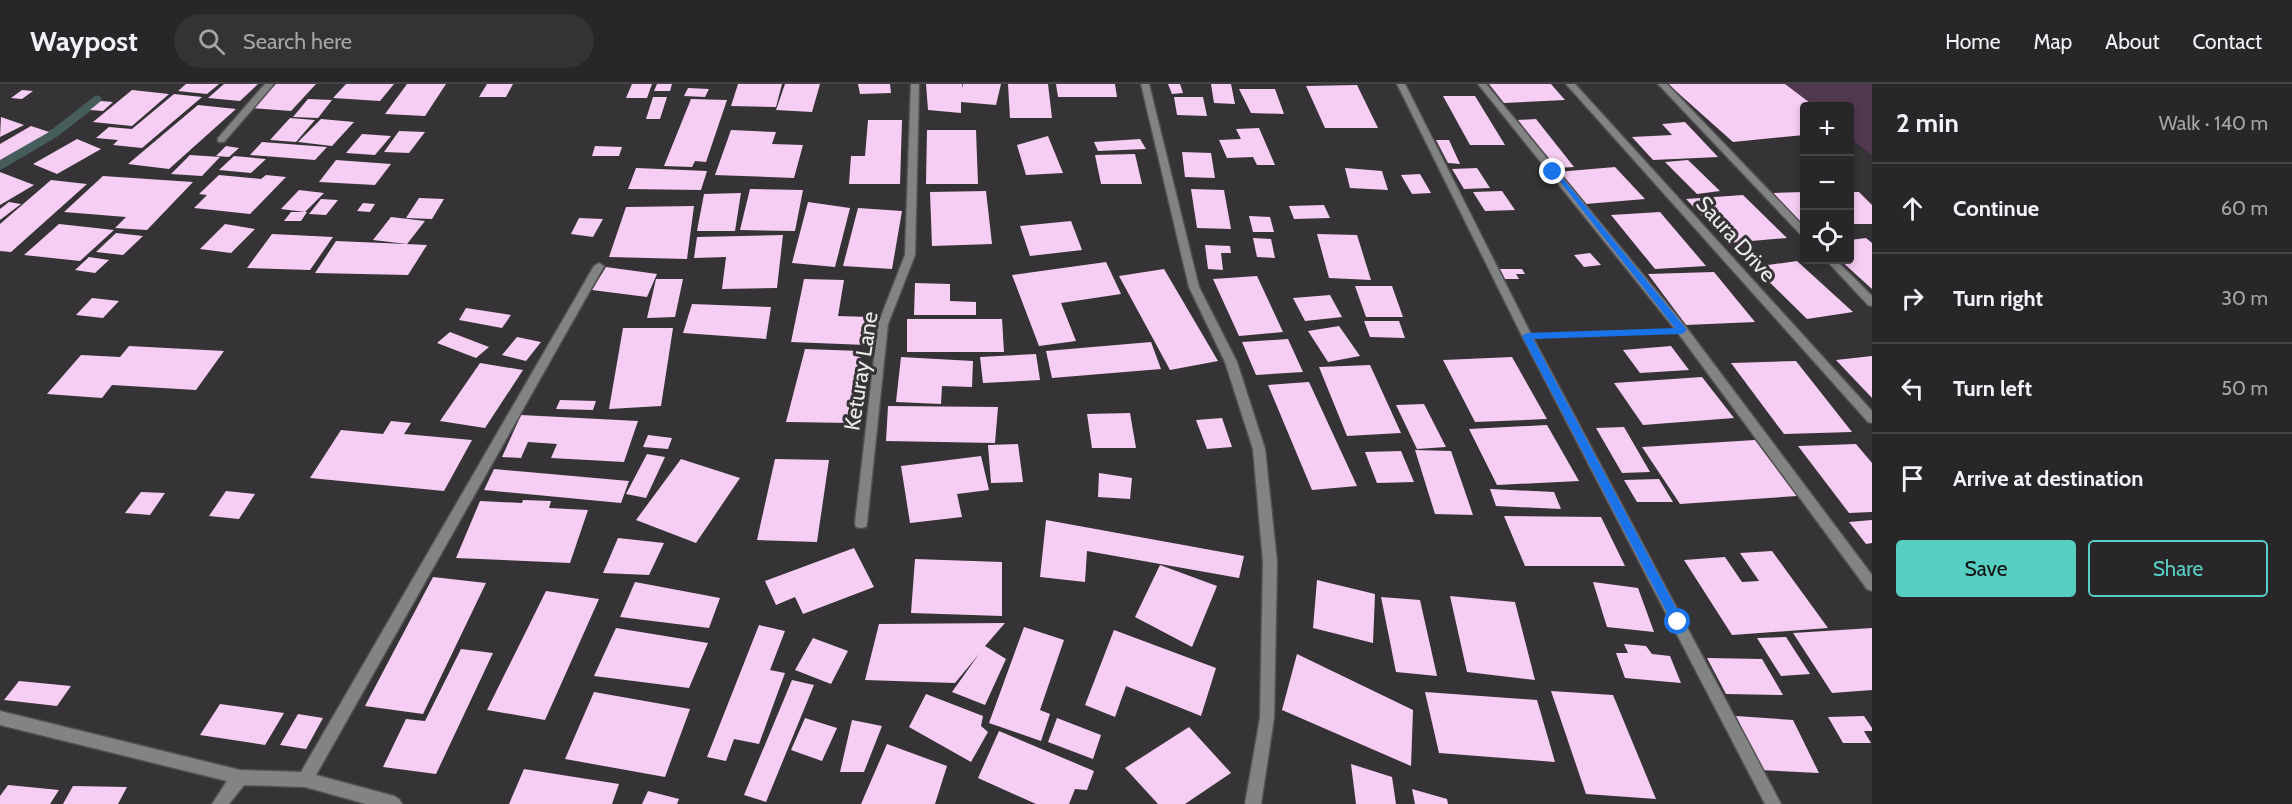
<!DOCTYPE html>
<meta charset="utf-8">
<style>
body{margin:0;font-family:Cabin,sans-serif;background:#343234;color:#f1f3f6}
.controls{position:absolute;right:18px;top:18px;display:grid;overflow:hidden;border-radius:6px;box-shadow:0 3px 9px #0003}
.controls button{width:54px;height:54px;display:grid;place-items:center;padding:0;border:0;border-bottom:2px solid #444345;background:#282628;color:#f1f3f6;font:30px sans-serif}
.stop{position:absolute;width:18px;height:18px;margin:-14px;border:4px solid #1a73e8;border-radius:50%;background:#fff}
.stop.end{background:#1a73e8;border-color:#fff;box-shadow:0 2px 6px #0008}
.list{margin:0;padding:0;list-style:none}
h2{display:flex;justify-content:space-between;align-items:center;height:78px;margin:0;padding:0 24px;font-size:26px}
h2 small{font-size:20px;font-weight:400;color:#a5a5a8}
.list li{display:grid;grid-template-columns:39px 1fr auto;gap:18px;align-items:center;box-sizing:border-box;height:90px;padding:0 24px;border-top:2px solid #444345}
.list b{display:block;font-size:22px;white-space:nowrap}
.list em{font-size:20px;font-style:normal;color:#a5a5a8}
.actions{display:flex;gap:12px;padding:18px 24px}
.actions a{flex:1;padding:14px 0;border:2px solid #56cec2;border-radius:6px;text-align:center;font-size:21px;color:#56cec2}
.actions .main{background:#56cec2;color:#111}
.icon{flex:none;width:33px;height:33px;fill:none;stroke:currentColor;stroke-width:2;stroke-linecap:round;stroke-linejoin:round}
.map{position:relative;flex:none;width:1872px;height:720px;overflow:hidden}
header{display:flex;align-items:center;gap:36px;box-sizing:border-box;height:84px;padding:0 30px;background:#282628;border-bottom:2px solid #444345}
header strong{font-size:28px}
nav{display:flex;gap:33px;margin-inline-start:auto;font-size:21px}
.search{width:420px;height:54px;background:#343234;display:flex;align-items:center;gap:15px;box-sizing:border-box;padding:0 21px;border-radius:33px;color:#a5a5a8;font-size:22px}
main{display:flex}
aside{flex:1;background:#282628}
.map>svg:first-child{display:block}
.green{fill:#513950}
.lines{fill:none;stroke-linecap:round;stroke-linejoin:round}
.stream{stroke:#475d5b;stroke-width:9}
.building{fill:#f6cef3}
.minor-casing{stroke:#535053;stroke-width:3}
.path{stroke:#7a777a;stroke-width:3;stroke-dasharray:1.5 4;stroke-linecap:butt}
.minor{fill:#828383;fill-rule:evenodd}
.route{fill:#1a73e8}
.labels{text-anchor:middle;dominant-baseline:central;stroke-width:6;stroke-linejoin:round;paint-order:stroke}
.street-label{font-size:22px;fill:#edebec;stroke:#363336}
</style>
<header>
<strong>Waypost</strong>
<div class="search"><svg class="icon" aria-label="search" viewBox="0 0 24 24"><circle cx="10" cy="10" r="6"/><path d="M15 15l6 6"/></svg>Search here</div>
<nav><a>Home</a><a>Map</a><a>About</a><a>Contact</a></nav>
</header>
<main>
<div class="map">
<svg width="1872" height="720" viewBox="0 0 1872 720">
<rect width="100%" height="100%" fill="#363336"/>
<polygon class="green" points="1779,0 1872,0 1872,71 1850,54 1850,22 1809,22"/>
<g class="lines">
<polyline class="stream" points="0,81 56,48 97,16"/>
</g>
<g class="building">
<polygon points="186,0 219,0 207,10 178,7"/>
<polygon points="224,0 258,0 240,17 208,14"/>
<polygon points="275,0 316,0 291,27 252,24"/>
<polygon points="346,0 394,0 380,17 333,14"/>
<polygon points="407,0 446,0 425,32 385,30"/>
<polygon points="487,0 513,0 506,13 479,13"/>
<polygon points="632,0 652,0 647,14 626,14"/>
<polygon points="657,0 672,0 670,7 654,7"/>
<polygon points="738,0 782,0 776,23 731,22"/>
<polygon points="785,0 820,0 812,28 776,26"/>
<polygon points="858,0 890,0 891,9 860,10"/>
<polygon points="926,0 962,0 962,4 963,0 1001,0 996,21 961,18 961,29 928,26"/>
<polygon points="1008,0 1048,0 1052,34 1010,34"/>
<polygon points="1056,0 1115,0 1117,13 1058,13"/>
<polygon points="1168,0 1180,0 1183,9 1172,10"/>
<polygon points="1211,0 1231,0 1235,20 1214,19"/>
<polygon points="1489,0 1551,0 1565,16 1504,19"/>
<polygon points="1668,0 1785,0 1814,22 1804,22 1804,51 1733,58"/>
<polygon points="1357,1 1378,44 1325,44 1306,2"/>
<polygon points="688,4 709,5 705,13 684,12"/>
<polygon points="1239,5 1275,5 1284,30 1251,29"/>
<polygon points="22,6 33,7 22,15 11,14"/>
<polygon points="132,6 169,10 132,42 93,38"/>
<polygon points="174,10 202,13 142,64 113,61 118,56 96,54 109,43 132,45"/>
<polygon points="1443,12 1475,12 1505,61 1470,61"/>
<polygon points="653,13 667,13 660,35 646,35"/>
<polygon points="1174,13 1203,13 1207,32 1177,31"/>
<polygon points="308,15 332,16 318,34 293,33"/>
<polygon points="691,15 727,16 706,78 695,77 692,83 664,82"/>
<polygon points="101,17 113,18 103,27 90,26"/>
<polygon points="198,21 236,25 169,85 128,80"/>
<polygon points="1,33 24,41 0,53"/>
<polygon points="290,34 315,36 296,58 270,56"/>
<polygon points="321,35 354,38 332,62 298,58"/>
<polygon points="1536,35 1574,83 1555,84 1518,36"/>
<polygon points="868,36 902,36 900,100 849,100 851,72 865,72"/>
<polygon points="1685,38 1718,73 1653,76 1632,53 1672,51 1662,40"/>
<polygon points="31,42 49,48 0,76 0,60"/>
<polygon points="1259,44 1275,81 1257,81 1253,73 1227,74 1219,56 1241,55 1236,45"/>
<polygon points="731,46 776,48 772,60 803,61 794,94 715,91"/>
<polygon points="927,46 976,46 978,100 926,100"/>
<polygon points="399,47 425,48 409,69 384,68"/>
<polygon points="362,50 391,52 375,71 346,69"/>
<polygon points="1048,52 1063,89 1026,91 1017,61"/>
<polygon points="77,55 101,65 57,90 33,80"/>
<polygon points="1140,55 1146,65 1098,67 1094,58"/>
<polygon points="1436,56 1449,56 1460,80 1448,79"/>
<polygon points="262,58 327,63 315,76 250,71"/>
<polygon points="226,62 239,64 229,73 216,72"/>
<polygon points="595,62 622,63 619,72 592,72"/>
<polygon points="1182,68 1211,69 1215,94 1185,93"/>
<polygon points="1135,70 1142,100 1101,100 1095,71"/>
<polygon points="190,71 220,73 202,92 171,90"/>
<polygon points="234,72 266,75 251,89 219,86"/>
<polygon points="336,76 391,80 375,101 319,98"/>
<polygon points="1688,76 1720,107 1697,110 1665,78"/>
<polygon points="1615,83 1645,115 1586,120 1557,88"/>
<polygon points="636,84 707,87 701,106 628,105"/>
<polygon points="1345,84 1382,87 1388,106 1350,104"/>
<polygon points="1477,84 1490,104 1464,105 1452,85"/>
<polygon points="0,88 34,101 0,121"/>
<polygon points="1420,90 1431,109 1412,110 1401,91"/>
<polygon points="219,91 261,95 266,91 286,93 250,130 194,124 207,111 199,110"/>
<polygon points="103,92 193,98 147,146 115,144 126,133 64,128"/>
<polygon points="51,96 87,100 11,168 0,167 0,140"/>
<polygon points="750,105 803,106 795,147 740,146"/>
<polygon points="1191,105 1224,106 1231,145 1197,144"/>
<polygon points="299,106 324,109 305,128 281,125"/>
<polygon points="986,107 992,160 932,162 930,108"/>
<polygon points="1502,107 1515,126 1485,127 1473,108"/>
<polygon points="1804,108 1804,141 1801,141 1773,109"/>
<polygon points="1850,108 1859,108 1872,121 1872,140 1850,140"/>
<polygon points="741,109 735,147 697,147 704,110"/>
<polygon points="1743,111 1787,154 1728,159 1686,115"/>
<polygon points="419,114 444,115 432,135 406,134"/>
<polygon points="321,115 338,116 326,131 309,130"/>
<polygon points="9,118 21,120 0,136 0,125"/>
<polygon points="808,118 850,124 835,183 792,179"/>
<polygon points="363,119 375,120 370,128 357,127"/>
<polygon points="1324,121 1330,134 1294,135 1289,122"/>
<polygon points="694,122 687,175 609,173 626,123"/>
<polygon points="858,124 902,127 892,185 843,182"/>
<polygon points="291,128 307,128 301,137 284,137"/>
<polygon points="1660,128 1706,182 1655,185 1611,131"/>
<polygon points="1249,132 1270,133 1274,148 1253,148"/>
<polygon points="391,133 425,137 407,160 373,156"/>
<polygon points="579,134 603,135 593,153 571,150"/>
<polygon points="1071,137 1082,166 1030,172 1020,142"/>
<polygon points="59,140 114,146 80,177 24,171"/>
<polygon points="225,140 255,145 231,169 200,165"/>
<polygon points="116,149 143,152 123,171 96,168"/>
<polygon points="272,150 333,153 310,186 247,184"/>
<polygon points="1317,150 1357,151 1371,196 1329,194"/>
<polygon points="783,151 777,204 722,205 726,173 694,174 697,153"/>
<polygon points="1253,154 1271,155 1275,174 1257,173"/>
<polygon points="1866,154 1872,159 1872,205 1840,176 1850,176 1850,156"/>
<polygon points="336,157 406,160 427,161 408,191 315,189"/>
<polygon points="1205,161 1230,162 1231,169 1221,169 1223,186 1208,185"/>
<polygon points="1590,169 1601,181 1584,183 1574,171"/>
<polygon points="89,173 109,176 95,189 75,186"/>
<polygon points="1797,177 1853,228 1807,235 1754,183"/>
<polygon points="1106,178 1121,210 1061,219 1076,257 1039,262 1012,191"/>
<polygon points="606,183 657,190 647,213 592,206"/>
<polygon points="1164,185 1218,277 1170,286 1119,192"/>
<polygon points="1500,185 1522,185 1525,190 1516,190 1519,195 1505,195"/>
<polygon points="1714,188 1755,238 1686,241 1648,190"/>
<polygon points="1257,192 1283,248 1239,252 1213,195"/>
<polygon points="656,195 683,195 675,233 647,234"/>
<polygon points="804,195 844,196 838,232 870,233 866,261 791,258"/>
<polygon points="915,199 950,200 950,217 976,218 976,231 914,231"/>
<polygon points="1355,202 1392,202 1403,233 1366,233"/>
<polygon points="1330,211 1342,233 1305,237 1293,214"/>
<polygon points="92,214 119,217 103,234 76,231"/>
<polygon points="692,220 771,223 766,255 683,249"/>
<polygon points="466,224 511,231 502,244 459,236"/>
<polygon points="907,235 1002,235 1004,268 907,268"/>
<polygon points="1364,237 1399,237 1405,254 1370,253"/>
<polygon points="1339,242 1360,272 1328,278 1308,247"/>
<polygon points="623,244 673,244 661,322 609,325"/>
<polygon points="450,248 489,263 476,274 437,259"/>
<polygon points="517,253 541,258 526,277 502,271"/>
<polygon points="1288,255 1303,288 1256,291 1242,258"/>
<polygon points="1151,258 1161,285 1052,294 1046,267"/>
<polygon points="129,262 224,267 196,306 112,301 102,314 47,310 81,271 120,273"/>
<polygon points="1671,262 1689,286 1640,289 1623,266"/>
<polygon points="805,265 861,267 855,339 786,338"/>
<polygon points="1036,270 1040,296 983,299 980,273"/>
<polygon points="1872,272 1872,314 1836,276"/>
<polygon points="901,273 973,277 972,303 942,302 941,320 896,318"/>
<polygon points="1512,273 1547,335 1475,338 1443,276"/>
<polygon points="1796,277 1852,348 1784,350 1731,279"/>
<polygon points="480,279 523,286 485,344 440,337"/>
<polygon points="1370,281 1401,349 1347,352 1319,283"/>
<polygon points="1702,293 1734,334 1643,341 1614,299"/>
<polygon points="1309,298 1357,402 1312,406 1268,301"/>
<polygon points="560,316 596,317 593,326 556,325"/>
<polygon points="1424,320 1446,363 1417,365 1396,321"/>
<polygon points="888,322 998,323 995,359 886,357"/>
<polygon points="1130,329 1136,364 1092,364 1087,330"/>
<polygon points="521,331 638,337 624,378 551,374 557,360 528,358 521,374 502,373"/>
<polygon points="1222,334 1232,363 1207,365 1196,336"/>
<polygon points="391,337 411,339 404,350 472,356 444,407 310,394 341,346 383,350"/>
<polygon points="1547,341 1579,397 1497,401 1469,345"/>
<polygon points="1624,343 1650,388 1622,389 1596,344"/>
<polygon points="648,351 672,354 668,365 643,363"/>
<polygon points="1755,356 1797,412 1680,420 1642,363"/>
<polygon points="1018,360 1023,398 991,399 988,361"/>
<polygon points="1856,360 1872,379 1872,428 1849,429 1798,362"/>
<polygon points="1415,366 1451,367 1473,431 1435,430"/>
<polygon points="1401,367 1414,398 1377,399 1365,368"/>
<polygon points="647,370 665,373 646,414 626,410"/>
<polygon points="981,372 989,406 957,410 962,433 910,439 901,382"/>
<polygon points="681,375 740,394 696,459 636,436"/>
<polygon points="775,375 829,376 817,458 757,456"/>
<polygon points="494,385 629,397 621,419 484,406"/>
<polygon points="1099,389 1132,394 1130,415 1098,413"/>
<polygon points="1659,395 1673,418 1637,418 1624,396"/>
<polygon points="1490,405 1554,408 1561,425 1496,422"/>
<polygon points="226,407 255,410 239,435 209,432"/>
<polygon points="141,408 165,409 150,431 125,429"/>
<polygon points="523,416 551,417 549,424 588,426 570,479 456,474 480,417 522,419"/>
<polygon points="1504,432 1601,433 1625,482 1525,482"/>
<polygon points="1046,436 1244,472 1239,494 1087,467 1085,498 1040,493"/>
<polygon points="1872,436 1872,459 1866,460 1849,438"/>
<polygon points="618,454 664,459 649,491 603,489"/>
<polygon points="854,464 874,503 803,530 795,513 776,521 765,497"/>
<polygon points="1772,467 1828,544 1732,551 1684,476 1725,473 1742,498 1759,497 1740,469"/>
<polygon points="915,475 1002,478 1002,532 911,529"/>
<polygon points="1160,481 1217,502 1192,563 1135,533"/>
<polygon points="433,493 486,499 423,630 365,622"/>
<polygon points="1317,496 1375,510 1373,559 1313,544"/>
<polygon points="635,498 720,514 709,544 620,533"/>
<polygon points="1593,498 1638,504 1654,548 1607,543"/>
<polygon points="546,507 599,515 545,636 487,626"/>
<polygon points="1450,512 1515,518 1535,596 1467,588"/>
<polygon points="1381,513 1420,516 1437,592 1396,588"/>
<polygon points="1005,539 985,562 1006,575 985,621 952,608 979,570 955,599 865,596 879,540"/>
<polygon points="759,541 785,547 770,586 785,589 759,660 734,655 726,677 707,673"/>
<polygon points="1024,543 1064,556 1040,626 1050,630 1041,657 989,639"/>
<polygon points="616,544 708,559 689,604 594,592"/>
<polygon points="1872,544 1872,606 1832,609 1793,549"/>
<polygon points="1114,546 1216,584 1201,632 1126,602 1115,633 1085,621"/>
<polygon points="1786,553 1810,590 1781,592 1757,554"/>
<polygon points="813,554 848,567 831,600 795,586"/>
<polygon points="1624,560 1646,562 1652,570 1670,572 1681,599 1625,594 1616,569 1628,569"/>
<polygon points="461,565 493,569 436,690 383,683 406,635 425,637"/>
<polygon points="1297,570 1413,626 1411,682 1282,626"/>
<polygon points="1707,574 1762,575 1783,611 1726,610"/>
<polygon points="792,596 814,601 766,718 744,711"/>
<polygon points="19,597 71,602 57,622 4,616"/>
<polygon points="1551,607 1613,611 1656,715 1586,710"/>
<polygon points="594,608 690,625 665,693 565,675"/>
<polygon points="1425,608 1537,616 1555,678 1439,669"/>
<polygon points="926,610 983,632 981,642 988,648 971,678 909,643"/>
<polygon points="220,620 284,629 265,661 200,651"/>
<polygon points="298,630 323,634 306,665 280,661"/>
<polygon points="1736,632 1793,636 1819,689 1760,686"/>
<polygon points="1864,632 1872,644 1872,647 1864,647 1871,659 1843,659 1828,633"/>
<polygon points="805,634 837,644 822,677 791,666"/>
<polygon points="1057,634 1101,651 1093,675 1048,658"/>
<polygon points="852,636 882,642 864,688 840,688"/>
<polygon points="1189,643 1231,689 1185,720 1158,720 1125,684"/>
<polygon points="999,647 1094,687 1087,706 1075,705 1069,720 1036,720 978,694"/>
<polygon points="887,660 947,682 935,720 861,720"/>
<polygon points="1351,680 1392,693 1396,720 1356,720"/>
<polygon points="524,685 619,700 612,720 509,720"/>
<polygon points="8,701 59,706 50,720 0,720 0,712"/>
<polygon points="73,702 127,703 118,720 63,720"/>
<polygon points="1412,705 1447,715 1448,720 1415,720"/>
<polygon points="648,707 679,715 677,720 642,720"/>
</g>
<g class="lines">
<defs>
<g id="minor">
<polygon points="265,0 274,0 224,58 218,58 218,54"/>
<polygon points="911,0 919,0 915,171 888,240 867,439 866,443 861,444 856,443 855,439 878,240 905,171"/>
<polygon points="1141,0 1149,0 1199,203 1237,278 1265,365 1277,478 1274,634 1261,720 1245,720 1260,634 1263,478 1253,365 1225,278 1189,203"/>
<polygon points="1397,0 1405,0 1532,252 1781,720 1765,720 1522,252"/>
<polygon points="1478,0 1486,0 1686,243 1872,491 1872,507 1867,505 1678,249"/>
<polygon points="1566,0 1575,0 1872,327 1872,339 1868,338"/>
<polygon points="1658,0 1667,0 1804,143 1804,151 1800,150"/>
<polygon points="1826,176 1836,176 1872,212 1872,222 1868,221"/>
<polygon points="599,179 604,182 316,691 394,712 399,715 402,720 366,720 305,703 244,701 229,720 212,720 227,697 0,641 0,627 240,686 301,688 594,182"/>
</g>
</defs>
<use href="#minor" class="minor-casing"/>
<polyline class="path" points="1554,251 1652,248"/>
<use href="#minor" class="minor"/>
</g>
<polygon class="route" points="1551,86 1556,86 1687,246 1682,250 1533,255 1682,535 1683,538 1678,543 1674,542 1522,252 1527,249 1675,244"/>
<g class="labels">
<g class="street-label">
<text transform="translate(1736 155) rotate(48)">Saura Drive</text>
<text transform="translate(861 287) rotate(-81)">Keturay Lane</text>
</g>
</g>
</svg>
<div class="controls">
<button>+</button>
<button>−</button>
<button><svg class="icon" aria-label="locate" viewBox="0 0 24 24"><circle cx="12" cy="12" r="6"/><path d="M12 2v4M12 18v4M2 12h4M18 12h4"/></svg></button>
</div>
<div class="stop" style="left:1678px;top:538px"></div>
<div class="stop end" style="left:1553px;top:88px"></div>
</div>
<aside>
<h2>2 min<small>Walk · 140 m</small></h2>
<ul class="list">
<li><svg class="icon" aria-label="ahead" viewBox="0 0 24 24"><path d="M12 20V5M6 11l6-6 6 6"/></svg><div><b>Continue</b></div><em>60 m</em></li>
<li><svg class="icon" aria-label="right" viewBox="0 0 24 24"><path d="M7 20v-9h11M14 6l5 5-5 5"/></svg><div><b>Turn right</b></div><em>30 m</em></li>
<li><svg class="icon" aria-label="left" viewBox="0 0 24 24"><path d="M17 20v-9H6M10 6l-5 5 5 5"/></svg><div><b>Turn left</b></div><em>50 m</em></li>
<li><svg class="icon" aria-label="arrive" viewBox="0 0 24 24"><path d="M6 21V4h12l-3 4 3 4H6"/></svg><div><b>Arrive at destination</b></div></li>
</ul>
<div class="actions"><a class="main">Save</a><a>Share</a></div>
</aside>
</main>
